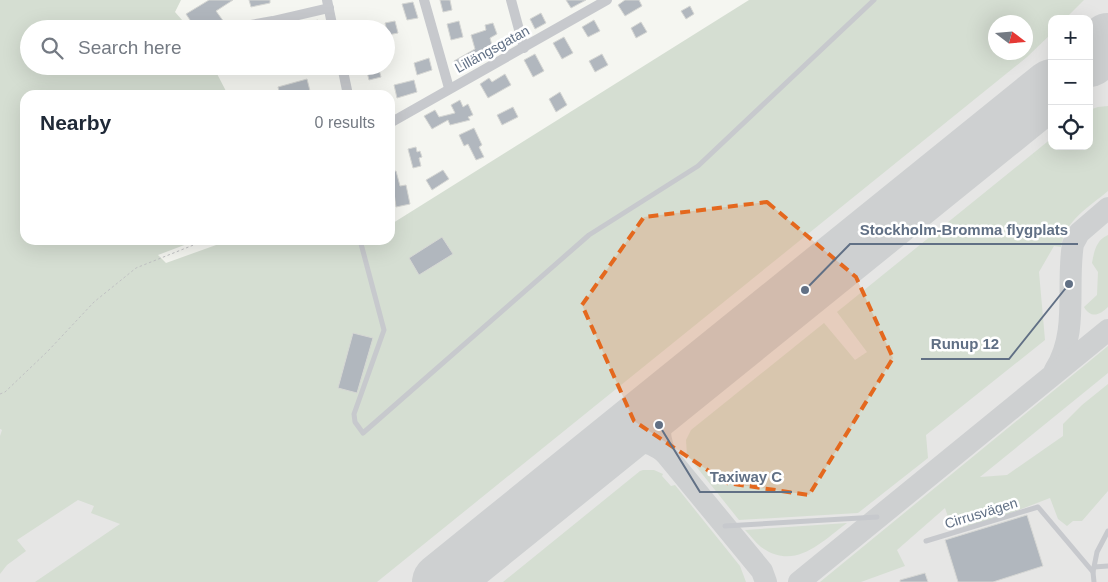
<!DOCTYPE html>
<meta charset="utf-8">
<style>
body{margin:0;font-family:Arial,sans-serif;background:#f2f2f3;color:#1f2937}
.controls{position:absolute;right:15px;top:15px;display:grid;overflow:hidden;border-radius:10px;box-shadow:0 5px 20px #0002}
.controls button{width:45px;height:45px;display:grid;place-items:center;padding:0;border:0;border-bottom:1px solid #e0e1e3;background:#fff;color:#1f2937;font:25px sans-serif}
.compass{position:absolute;left:988px;top:15px;width:45px;height:45px;border-radius:50%;background:#fff;box-shadow:0 5px 20px #0002;rotate:106deg}
.list{margin:0;padding:0;list-style:none}
h2{display:flex;justify-content:space-between;align-items:center;height:65px;margin:0;padding:0 20px;font-size:21px}
h2 small{font-size:16px;font-weight:400;color:#747a83}
.icon{flex:none;width:28px;height:28px;fill:none;stroke:currentColor;stroke-width:2;stroke-linecap:round;stroke-linejoin:round}
.map{position:relative;flex:none;width:1108px;height:582px;overflow:hidden}
.search{position:absolute;background:#fff;box-shadow:0 5px 20px #0002;left:20px;top:20px;width:375px;height:55px;display:flex;align-items:center;gap:12px;box-sizing:border-box;padding:0 18px;border-radius:28px;color:#747a83;font-size:19px}
.panel{position:absolute;background:#fff;box-shadow:0 5px 20px #0002;left:20px;top:90px;width:375px;height:155px;border-radius:15px}
.map>svg:first-child{display:block}
.built{fill:#e6e6e5;fill-rule:evenodd}
.green{fill:#d5ded2;fill-rule:evenodd}
.lines{fill:none;stroke-linecap:round;stroke-linejoin:round}
.taxiway{stroke:#ced0d1;stroke-width:22}
.runway{stroke:#ced0d1;stroke-width:58}
.building{fill:#b1b7be;stroke:#d6d7d4}
.path{stroke:#c0c1c3;stroke-width:1;stroke-dasharray:2.5 2.5;stroke-linecap:butt}
.service{stroke:#c7c9cd;stroke-width:5}
.minor{stroke:#c7c9cd;stroke-width:10}
.marked{fill:#e4681e;fill-opacity:0.2;stroke:#e4681e;stroke-width:4;stroke-dasharray:10 6;stroke-linejoin:round}
.labels{text-anchor:middle;dominant-baseline:central;stroke-width:5;stroke-linejoin:round;paint-order:stroke}
.street-label{font-size:14px;fill:#617085;stroke:#fff}
.leader{fill:none;stroke:#617085;stroke-width:2}
.callout-dot{fill:#617085;stroke:#fff;stroke-width:2}
.callout-label{font-size:15px;text-anchor:middle;font-weight:bold;fill:#617085;stroke:#fff;stroke-width:5;stroke-linejoin:round;paint-order:stroke}
</style>
<div class="map">
<svg width="1108" height="582" viewBox="0 0 1108 582">
<rect width="100%" height="100%" fill="#f5f6f1"/>
<path class="built" d="M782,0H1108V582H0V429L16,433L59,464ZM1052,19H1089V146H1052ZM996,22H1026V52H996Z"/>
<g class="green">
<path d="M0,0H181L175,12L190,29H29V66H213L228,95H25V240H192L195,241L158,255L166,263L230,240H390V221L393,223L749,0H1084L1065,19H1052V33L1027,57L377,582H35L120,524L91,513L94,506L78,500L17,540L26,551L7,565L0,574V436L2,430L0,429ZM996,22H1026V52H996Z"/>
<path d="M1108,106V191C1089,207 1065,220 1061,247L1054,246L1039,272L1045,340L926,435L928,458L858,513L739,520L687,455L686,440L691,430L824,323L855,360L867,352L837,312L1052,138V146H1089V110L1098,107Z"/>
<path d="M1108,235V307C1100,315 1091,319 1084,307L1097,295L1098,272L1092,263C1094,252 1096,240 1108,235Z"/>
<polygon points="1108,346 1108,373 980,477 1007,475 1063,436 1063,424 1082,405 1108,384 1108,491 1082,521 1073,521 1067,526 1058,519 1050,498 980,525 960,527 949,520 945,508 897,550 905,566 861,582 820,582"/>
<polygon points="643,470 654,470 663,474 662,476 671,486 675,485 740,566 746,582 503,582 640,471"/>
<path d="M847,523C820,543 795,571 761,547C755,542 750,535 745,530Z"/>
</g>
<g class="lines">
<g class="taxiway">
<polyline points="1107,44 1108,43"/>
<polyline points="1089,62 1108,60"/>
<path d="M1055,370C1079,333 1066,285 1073,244L1079,233L1108,208"/>
<path d="M608,447C631,440 645,437 665,453L762,571L766,582"/>
<path d="M665,453C656,431 659,415 672,395"/>
<polyline points="799,582 1108,330"/>
</g>
<g class="runway">
<polyline points="1089,58 1108,42"/>
<polyline points="441,582 1052,88"/>
</g>
</g>
<g class="building">
<polygon points="209,0 233,0 216,11 224,22 215,29 210,22 201,29 196,29 186,14"/>
<polygon points="249,0 270,0 270,3 251,7"/>
<polygon points="440,0 450,0 452,10 443,12"/>
<polygon points="566,0 586,0 571,8"/>
<polygon points="625,0 639,0 642,6 625,16 618,5"/>
<polygon points="413,2 418,18 407,20 402,4"/>
<polygon points="690,6 694,14 686,19 681,11"/>
<polygon points="541,13 546,23 535,29 530,19"/>
<polygon points="318,20 320,29 293,29 293,26"/>
<polygon points="594,20 600,31 588,37 582,27"/>
<polygon points="395,21 398,33 388,35 385,23"/>
<polygon points="459,21 463,37 451,40 447,24"/>
<polygon points="641,22 647,32 636,38 631,28"/>
<polygon points="493,23 497,34 490,38 494,53 476,58 478,61 460,71 454,61 475,49 471,35 486,30 485,25"/>
<polygon points="564,37 573,53 562,59 553,43"/>
<polygon points="535,54 544,71 533,77 524,60"/>
<polygon points="602,54 608,65 595,72 589,61"/>
<polygon points="429,58 432,70 417,75 414,63"/>
<polygon points="373,66 378,66 381,77 369,80 366,68"/>
<polygon points="505,74 511,85 488,98 480,84 489,78 492,82"/>
<polygon points="307,79 311,95 280,95 278,87"/>
<polygon points="414,80 417,92 397,98 394,85"/>
<polygon points="560,92 567,105 556,112 549,99"/>
<polygon points="460,100 463,107 468,104 473,115 468,117 470,120 450,125 448,120 432,129 424,116 435,110 439,117 455,113 451,105"/>
<polygon points="513,107 518,117 502,125 497,115"/>
<polygon points="474,128 482,145 479,147 484,157 476,160 468,144 464,146 459,135"/>
<polygon points="416,147 417,152 420,151 422,157 419,158 421,166 413,168 408,149"/>
<polygon points="443,170 449,179 432,190 426,180"/>
<polygon points="396,171 400,186 406,185 410,204 396,207 394,193 390,194 390,172"/>
<polygon points="442,237 453,254 419,275 409,258"/>
<polygon points="353,333 373,338 357,393 338,388"/>
<polygon points="1027,515 1043,566 993,582 958,582 945,540"/>
<polygon points="925,573 928,582 900,582 900,580"/>
</g>
<g class="lines">
<polyline class="path" points="0,394 5,392 48,351 94,302 136,268 206,240"/>
<g class="service">
<polyline points="360,240 384,330 354,414 355,422 363,433 589,235 698,166 874,0"/>
<polyline points="725,526 877,517"/>
<polyline points="926,541 1038,507 1093,572 1094,582"/>
<polyline points="1094,567 1108,566"/>
<polyline points="1093,572 1097,552 1108,531"/>
</g>
<g class="minor">
<polyline points="327,0 333,29"/>
<polyline points="424,0 449,88"/>
<polyline points="511,0 524,48"/>
<polyline points="229,29 273,21 329,8"/>
<polyline points="342,66 348,95"/>
<polyline points="390,123 607,0"/>
</g>
</g>
<path class="marked" d="M767,202L856,277L893,358L809,495L727,483L634,421L582,305L644,217Z"/>
<g class="labels">
<g class="street-label">
<text transform="translate(492 49) rotate(-29)">Lillängsgatan</text>
<text transform="translate(981 513) rotate(-17)">Cirrusvägen</text>
</g>
</g>
<path class="leader" d="M805 290L850 244H1078M1069 284L1009 359H921M659 425L700 492H792"/>
<g class="callout-dot">
<circle cx="805" cy="290" r="5"/>
<circle cx="1069" cy="284" r="5"/>
<circle cx="659" cy="425" r="5"/>
</g>
<g class="callout-label">
<text x="964" y="235">Stockholm-Bromma flygplats</text>
<text x="965" y="349">Runup 12</text>
<text x="746" y="482">Taxiway C</text>
</g>
</svg>
<div class="controls">
<button>+</button>
<button>−</button>
<button><svg class="icon" aria-label="locate" viewBox="0 0 24 24"><circle cx="12" cy="12" r="6"/><path d="M12 2v4M12 18v4M2 12h4M18 12h4"/></svg></button>
</div>
<svg class="compass" viewBox="-18 -18 36 36"><path d="M0-13l5 13h-10z" fill="#e53935"/><path d="M0 13l5-13h-10z" fill="#747a83"/></svg>
<div class="search"><svg class="icon" aria-label="search" viewBox="0 0 24 24"><circle cx="10" cy="10" r="6"/><path d="M15 15l6 6"/></svg>Search here</div>
<section class="panel">
<h2>Nearby<small>0 results</small></h2>
<ul class="list">
</ul>
</section>
</div>
